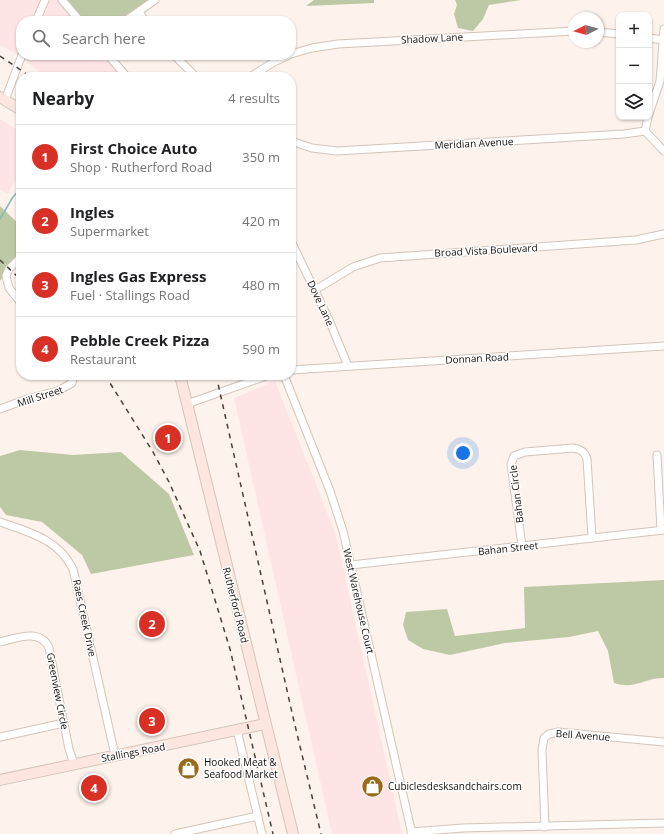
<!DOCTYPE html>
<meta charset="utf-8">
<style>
body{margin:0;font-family:"Open Sans",sans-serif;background:#f2f2f2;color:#202124}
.controls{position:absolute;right:12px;top:12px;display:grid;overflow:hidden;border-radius:8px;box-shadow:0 1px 3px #0004}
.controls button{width:36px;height:36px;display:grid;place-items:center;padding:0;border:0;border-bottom:1px solid #e0e0e0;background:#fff;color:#202124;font:20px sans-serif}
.compass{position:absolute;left:568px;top:12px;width:36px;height:36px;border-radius:50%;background:#fff;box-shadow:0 1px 3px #0004;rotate:265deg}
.you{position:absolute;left:463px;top:453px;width:14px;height:14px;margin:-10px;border:3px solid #fff;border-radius:50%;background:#1a73e8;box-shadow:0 0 0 6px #1a73e833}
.badge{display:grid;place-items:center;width:26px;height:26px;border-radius:50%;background:#d93025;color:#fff;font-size:13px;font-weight:700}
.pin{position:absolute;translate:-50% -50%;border:2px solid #fff;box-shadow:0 1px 4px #0006}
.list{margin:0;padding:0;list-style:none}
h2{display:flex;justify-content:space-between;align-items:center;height:52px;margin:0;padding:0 16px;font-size:17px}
h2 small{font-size:13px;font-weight:400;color:#757577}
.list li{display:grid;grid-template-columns:26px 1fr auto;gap:12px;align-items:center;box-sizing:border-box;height:64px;padding:0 16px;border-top:1px solid #e0e0e0}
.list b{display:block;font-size:15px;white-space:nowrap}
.list p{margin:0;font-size:13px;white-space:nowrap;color:#757577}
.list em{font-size:13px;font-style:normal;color:#757577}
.icon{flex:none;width:22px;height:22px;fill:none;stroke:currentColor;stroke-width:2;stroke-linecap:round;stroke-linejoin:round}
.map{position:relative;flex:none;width:664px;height:834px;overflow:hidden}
.search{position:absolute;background:#fff;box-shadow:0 1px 3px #0004;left:16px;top:16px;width:280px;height:44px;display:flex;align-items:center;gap:10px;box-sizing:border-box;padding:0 14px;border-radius:16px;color:#757577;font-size:15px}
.panel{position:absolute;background:#fff;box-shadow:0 1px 3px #0004;left:16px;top:72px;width:280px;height:308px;border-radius:16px}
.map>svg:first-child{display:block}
.industrial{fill:#ffe4e6}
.green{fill:#bdc9a4}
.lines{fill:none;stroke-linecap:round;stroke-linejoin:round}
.stream{stroke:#87babb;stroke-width:1.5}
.street-casing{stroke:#d4c4b8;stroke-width:9}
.secondary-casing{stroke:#d4c4b8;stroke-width:12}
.street{stroke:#fff;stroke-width:7}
.secondary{stroke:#fce6df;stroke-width:10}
.rail{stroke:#47403b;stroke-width:1.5;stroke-dasharray:5 5;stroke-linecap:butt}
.labels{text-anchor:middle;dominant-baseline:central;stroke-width:3;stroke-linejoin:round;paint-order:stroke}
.street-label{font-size:10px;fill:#130d09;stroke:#fff}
.poi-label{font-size:10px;fill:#130d09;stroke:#fff;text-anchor:start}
</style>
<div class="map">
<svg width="664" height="834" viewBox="0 0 664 834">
<rect width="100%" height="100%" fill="#fef3ec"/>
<g class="industrial">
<polygon points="0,0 65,0 83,21 21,21 21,55 114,55 132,77 46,77 20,56 0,45"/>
<polygon points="0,119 21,132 21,170 8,194 0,190"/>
<polygon points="275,381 336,535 402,834 332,834 234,398"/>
</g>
<g class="green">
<polygon points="65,0 149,0 124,21 83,21"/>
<polygon points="314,0 374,0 374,3 306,6"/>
<polygon points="455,0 521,0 489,5 483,19 473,31 458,28 454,14 457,5"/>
<polygon points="0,206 21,226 21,251 0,281"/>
<polygon points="20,450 73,455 121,452 169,494 194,555 91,574 82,555 42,522 6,515 0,507 0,456"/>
<path d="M664,580V678C644,678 635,690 614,683L608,651L598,631L569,637L505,643L450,655L423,649L408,640L403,625L406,612L447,609L455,636L525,628L524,587Z"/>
</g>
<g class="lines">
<polyline class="stream" points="0,219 13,197 21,188"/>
<defs>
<g id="street">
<polyline points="62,0 80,21"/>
<polyline points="139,12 145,21"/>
<polyline points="36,21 45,0"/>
<polyline points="125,21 155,0"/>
<polyline points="598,32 619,34"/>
<polyline points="649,38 664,40"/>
<polyline points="291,54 312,48 338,44 574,31"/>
<polyline points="108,55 127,77"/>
<polyline points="174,55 196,77"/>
<polyline points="250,77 274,62 289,55"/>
<polyline points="5,100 22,55"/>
<polyline points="649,114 660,81 664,29"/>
<polyline points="645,131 664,151"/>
<polyline points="645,131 648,117"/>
<polyline points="291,141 312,148 337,151 624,134 645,131"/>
<polyline points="291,241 329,320 348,366"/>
<polyline points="21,257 9,269 6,276 9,288 21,303"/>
<polyline points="315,290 353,267 380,258 636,240 664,234"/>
<polyline points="291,370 664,346"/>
<polyline points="284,375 330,491 343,531 412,834"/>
<polyline points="187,404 269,375"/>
<polyline points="0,409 30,398 58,391 72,383 74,375"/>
<polyline points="657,455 661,530"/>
<path d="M0,522C29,532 58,539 73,569L115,755"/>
<path d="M522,546L511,464L514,456L525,452L573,448C581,449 585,452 587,459L592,538"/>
<polyline points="351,565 664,530"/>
<path d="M0,642C16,638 41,628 49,648L69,749L74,764"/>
<polyline points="237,730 262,834"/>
<polyline points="0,737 64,723"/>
<polyline points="545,827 542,750 544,738 549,734 558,732 664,742"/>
<polyline points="411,832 463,828 664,823"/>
<polyline points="175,834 258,816"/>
</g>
<g id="secondary">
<polyline points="0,97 21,110"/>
<polyline points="180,375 293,834"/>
<polyline points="0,780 265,724"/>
</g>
</defs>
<use href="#street" class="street-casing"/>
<use href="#secondary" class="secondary-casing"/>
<use href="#street" class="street"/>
<use href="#secondary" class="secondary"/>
<g class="rail">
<polyline points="0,56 31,77"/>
<polyline points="0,260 21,280"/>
<polyline points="105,375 153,452 169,482 200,551 230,649 273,834"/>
<polyline points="216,375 293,717 321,834"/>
</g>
</g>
<defs>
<symbol id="shop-disc" viewBox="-11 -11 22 22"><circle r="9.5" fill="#996a1b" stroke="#fff"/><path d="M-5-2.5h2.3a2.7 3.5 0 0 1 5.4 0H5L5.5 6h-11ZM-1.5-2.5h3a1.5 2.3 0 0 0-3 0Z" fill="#fff"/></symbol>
</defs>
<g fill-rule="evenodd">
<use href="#shop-disc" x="176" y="756" width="25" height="25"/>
<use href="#shop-disc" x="360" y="774" width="25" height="25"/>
</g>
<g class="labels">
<g class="street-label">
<text transform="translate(432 38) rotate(-3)">Shadow Lane</text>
<text transform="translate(474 143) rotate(-3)">Meridian Avenue</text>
<text transform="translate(486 250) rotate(-3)">Broad Vista Boulevard</text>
<text transform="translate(321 303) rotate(65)">Dove Lane</text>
<text transform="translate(477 358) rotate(-3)">Donnan Road</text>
<text transform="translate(40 396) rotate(-18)">Mill Street</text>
<text transform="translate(516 494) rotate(-97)">Bahan Circle</text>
<text transform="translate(508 548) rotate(-6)">Bahan Street</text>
<text transform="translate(359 601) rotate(77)">West Warehouse Court</text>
<text transform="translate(236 605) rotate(76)">Rutherford Road</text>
<text transform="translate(85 618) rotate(78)">Raes Creek Drive</text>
<text transform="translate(58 691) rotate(79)">Greenview Circle</text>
<text transform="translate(583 735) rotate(4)">Bell Avenue</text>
<text transform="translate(133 752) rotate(-11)">Stallings Road</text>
</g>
<g class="poi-label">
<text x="204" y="762">Hooked Meat &amp;<tspan x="204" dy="12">Seafood Market</tspan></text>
<text x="388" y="786">Cubiclesdesksandchairs.com</text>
</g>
</g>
</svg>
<div class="controls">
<button>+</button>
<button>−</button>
<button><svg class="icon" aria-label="layers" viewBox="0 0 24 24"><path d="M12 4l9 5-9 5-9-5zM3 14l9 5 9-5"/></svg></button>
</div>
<svg class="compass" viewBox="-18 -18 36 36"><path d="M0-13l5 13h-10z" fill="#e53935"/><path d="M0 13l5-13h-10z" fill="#757577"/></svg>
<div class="you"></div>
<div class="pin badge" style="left:168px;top:438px">1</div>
<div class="pin badge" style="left:152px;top:624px">2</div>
<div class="pin badge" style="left:152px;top:721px">3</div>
<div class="pin badge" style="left:94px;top:788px">4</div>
<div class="search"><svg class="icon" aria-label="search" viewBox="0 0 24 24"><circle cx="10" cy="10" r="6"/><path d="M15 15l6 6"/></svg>Search here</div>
<section class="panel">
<h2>Nearby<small>4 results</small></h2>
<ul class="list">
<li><span class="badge">1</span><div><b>First Choice Auto</b><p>Shop · Rutherford Road</p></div><em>350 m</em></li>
<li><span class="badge">2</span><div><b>Ingles</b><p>Supermarket</p></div><em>420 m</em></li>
<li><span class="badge">3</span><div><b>Ingles Gas Express</b><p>Fuel · Stallings Road</p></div><em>480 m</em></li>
<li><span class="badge">4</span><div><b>Pebble Creek Pizza</b><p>Restaurant</p></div><em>590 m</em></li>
</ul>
</section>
</div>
